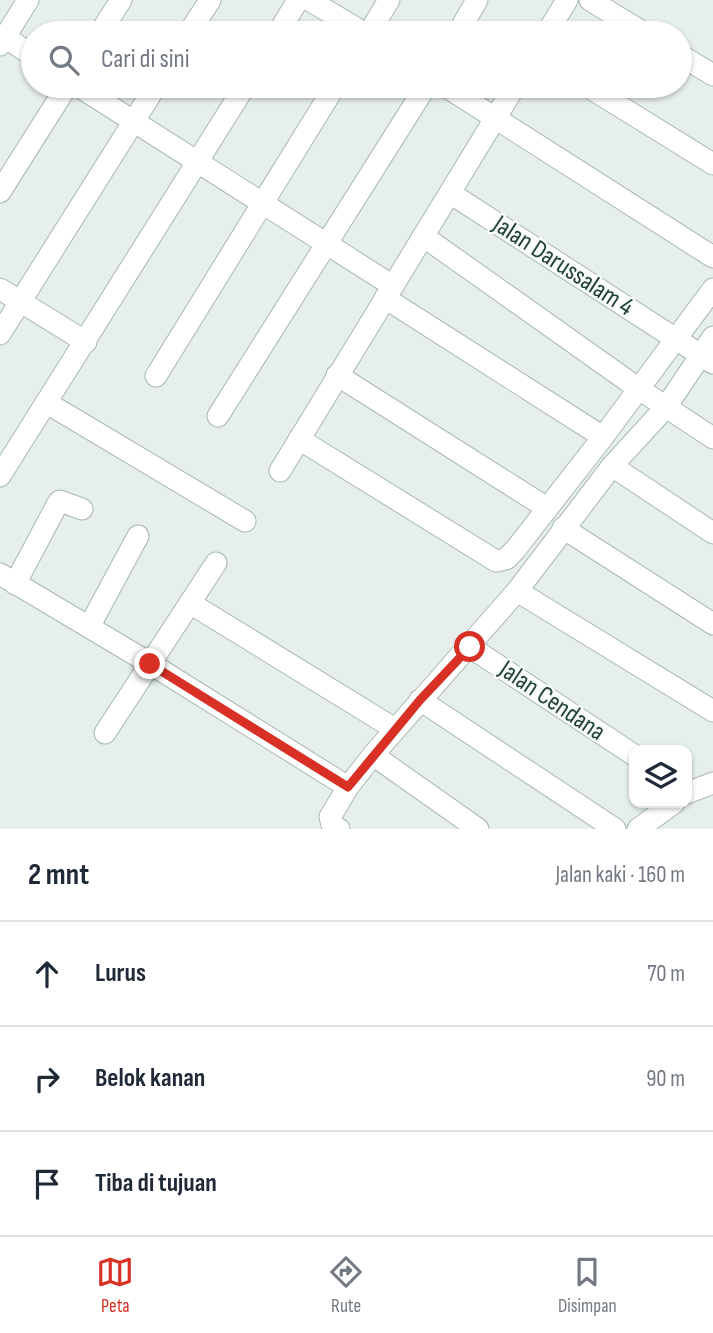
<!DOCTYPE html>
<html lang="id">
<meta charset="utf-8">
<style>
body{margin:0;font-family:"Sofia Sans Condensed",sans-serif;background:#f6f6f7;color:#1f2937}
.controls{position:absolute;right:21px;bottom:21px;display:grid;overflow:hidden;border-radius:14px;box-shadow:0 2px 5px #0004}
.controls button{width:63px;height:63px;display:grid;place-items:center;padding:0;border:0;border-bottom:2px solid #e0e1e3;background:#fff;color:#1f2937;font:35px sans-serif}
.stop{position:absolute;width:21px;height:21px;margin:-16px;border:5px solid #d93025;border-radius:50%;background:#fff}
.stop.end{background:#d93025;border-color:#fff;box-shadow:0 2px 7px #0008}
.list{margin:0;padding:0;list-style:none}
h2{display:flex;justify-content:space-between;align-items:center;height:91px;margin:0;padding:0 28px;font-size:30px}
h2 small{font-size:23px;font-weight:400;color:#747a83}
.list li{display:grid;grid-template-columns:46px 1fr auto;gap:21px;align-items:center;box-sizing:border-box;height:105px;padding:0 28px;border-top:2px solid #e0e1e3}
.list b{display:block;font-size:26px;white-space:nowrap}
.list em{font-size:23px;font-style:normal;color:#747a83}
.icon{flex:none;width:38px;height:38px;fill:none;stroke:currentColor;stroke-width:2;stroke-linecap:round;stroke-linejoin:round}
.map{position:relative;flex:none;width:713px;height:829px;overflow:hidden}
.search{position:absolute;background:#fff;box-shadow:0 2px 5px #0004;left:21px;right:21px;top:21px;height:77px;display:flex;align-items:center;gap:18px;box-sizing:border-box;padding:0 24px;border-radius:38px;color:#747a83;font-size:26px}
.sheet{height:406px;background:#fff}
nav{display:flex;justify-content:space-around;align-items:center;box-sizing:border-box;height:98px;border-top:2px solid #e0e1e3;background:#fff;font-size:19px;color:#747a83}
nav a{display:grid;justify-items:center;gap:4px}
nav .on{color:#d93025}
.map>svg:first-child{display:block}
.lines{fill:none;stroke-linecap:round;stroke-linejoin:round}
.minor-casing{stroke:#a8b8b2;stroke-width:23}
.minor{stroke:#fff;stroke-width:21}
.route{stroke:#d93025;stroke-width:9}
.labels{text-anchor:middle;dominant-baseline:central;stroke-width:5;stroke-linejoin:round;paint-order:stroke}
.street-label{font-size:26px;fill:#24423a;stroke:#f7fbf9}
</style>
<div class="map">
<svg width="713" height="829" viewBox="0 0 713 829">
<rect width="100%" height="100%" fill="#e6efeb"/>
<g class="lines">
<defs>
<g id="minor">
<polyline points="309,0 364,33"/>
<polyline points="590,0 644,33"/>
<polyline points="100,33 121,0"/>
<polyline points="189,33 210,0"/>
<polyline points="278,33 298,0"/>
<polyline points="369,33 389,0"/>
<polyline points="458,33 477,0"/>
<polyline points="547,33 567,0"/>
<polyline points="5,37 33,56"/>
<polyline points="0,45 28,0"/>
<polyline points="680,55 713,75"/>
<polyline points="78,86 393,286"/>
<polyline points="445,86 713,257"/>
<polyline points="587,86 713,164"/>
<polyline points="0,192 67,86"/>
<polyline points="450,193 713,363"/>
<polyline points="423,236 639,389 713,438"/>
<polyline points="0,289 86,342"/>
<polyline points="385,298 603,437"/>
<polyline points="0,334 156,86"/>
<polyline points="337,375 547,508"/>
<polyline points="156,376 335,86"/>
<polyline points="47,403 245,521"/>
<polyline points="218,416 426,86"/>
<polyline points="299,439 496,561 506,559 515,550 603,437 713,289"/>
<polyline points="612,466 713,533"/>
<polyline points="280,471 515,86"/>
<polyline points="0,476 245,86"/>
<polyline points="563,528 713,624"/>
<polyline points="0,574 151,664 348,787"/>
<polyline points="15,584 58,503 60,501 82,509"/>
<polyline points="517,591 713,711"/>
<polyline points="190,603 395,729"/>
<polyline points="89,627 138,536"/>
<polyline points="470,647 634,755"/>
<polyline points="420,700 615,829"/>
<polyline points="105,733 216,563"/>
<polyline points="373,755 478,829"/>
<polyline points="687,793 713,783"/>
<polyline points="339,829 332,825 330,817 348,787 373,755 517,591 612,466 666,407 713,337"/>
<polyline points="638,829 674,803"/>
</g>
</defs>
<use href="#minor" class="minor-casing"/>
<use href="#minor" class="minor"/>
</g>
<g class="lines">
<polyline class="route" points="150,664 348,787 420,700 470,647"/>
</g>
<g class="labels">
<g class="street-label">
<text transform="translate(563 266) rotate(33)">Jalan Darussalam 4</text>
<text transform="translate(552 701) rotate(34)">Jalan Cendana</text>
</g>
</g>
</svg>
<div class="controls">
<button><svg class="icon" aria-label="layers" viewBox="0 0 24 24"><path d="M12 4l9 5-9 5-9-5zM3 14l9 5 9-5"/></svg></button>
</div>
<div class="stop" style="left:470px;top:647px"></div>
<div class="stop end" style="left:150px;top:664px"></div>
<div class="search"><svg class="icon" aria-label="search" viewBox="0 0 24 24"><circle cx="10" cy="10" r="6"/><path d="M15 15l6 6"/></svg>Cari di sini</div>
</div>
<section class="sheet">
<h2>2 mnt<small>Jalan kaki · 160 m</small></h2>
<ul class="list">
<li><svg class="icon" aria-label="ahead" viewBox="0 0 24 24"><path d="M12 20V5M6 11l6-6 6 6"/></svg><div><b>Lurus</b></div><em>70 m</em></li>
<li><svg class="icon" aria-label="right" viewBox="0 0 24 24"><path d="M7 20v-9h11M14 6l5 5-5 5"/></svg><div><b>Belok kanan</b></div><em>90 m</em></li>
<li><svg class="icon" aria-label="arrive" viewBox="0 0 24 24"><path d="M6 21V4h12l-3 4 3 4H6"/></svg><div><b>Tiba di tujuan</b></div></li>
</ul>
</section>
<nav>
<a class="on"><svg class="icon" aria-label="map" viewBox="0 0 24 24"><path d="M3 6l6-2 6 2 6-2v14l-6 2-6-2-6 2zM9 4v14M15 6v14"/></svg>Peta</a>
<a><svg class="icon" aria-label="directions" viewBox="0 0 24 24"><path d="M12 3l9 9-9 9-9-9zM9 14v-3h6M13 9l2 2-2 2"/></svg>Rute</a>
<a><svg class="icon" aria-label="saved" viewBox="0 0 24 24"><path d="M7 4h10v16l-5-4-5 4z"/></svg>Disimpan</a>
</nav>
